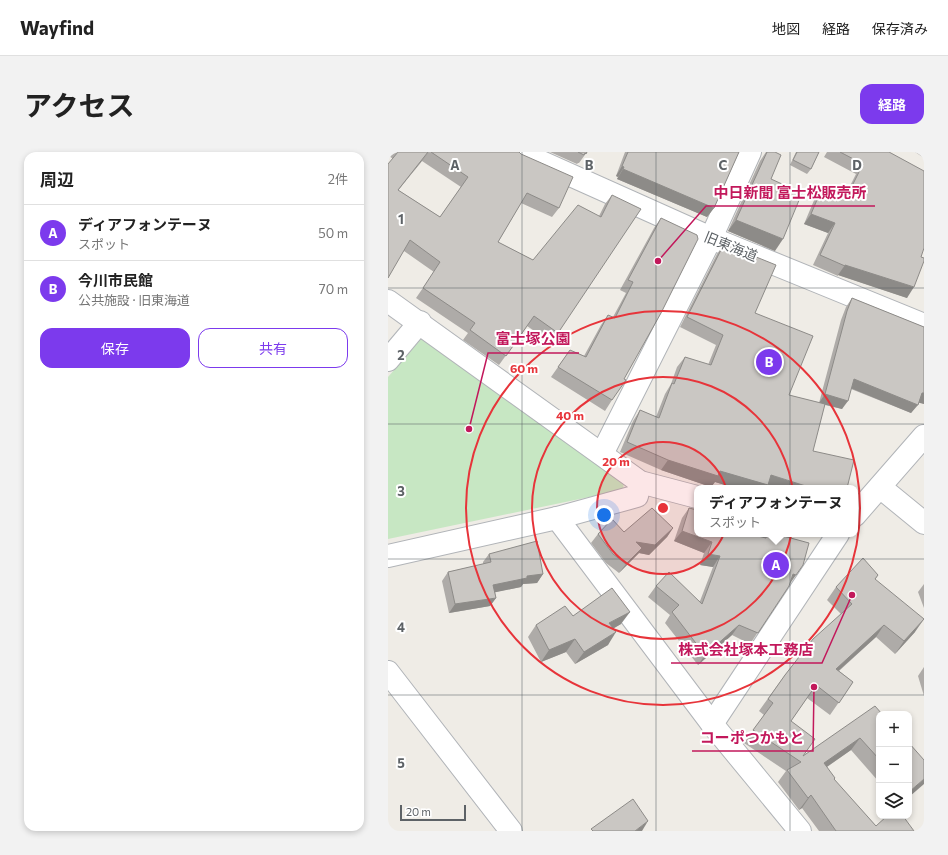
<!DOCTYPE html>
<html lang="ja">
<meta charset="utf-8">
<style>
body{margin:0;font-family:Commissioner,"Noto Sans JP",sans-serif;background:#f2f2f2;color:#222}
.controls{position:absolute;right:12px;bottom:12px;display:grid;overflow:hidden;border-radius:8px;box-shadow:0 2px 6px #0003}
.controls button{width:36px;height:36px;display:grid;place-items:center;padding:0;border:0;border-bottom:1px solid #e0e0e0;background:#fff;color:#222;font:20px sans-serif}
.scale{position:absolute;left:12px;bottom:10px;width:66px;box-sizing:border-box;padding-left:4px;border:2px solid #5d6266;border-top:0;font-size:11px;line-height:14px;white-space:nowrap;color:#5d6266;-webkit-text-stroke:3px #fff;paint-order:stroke}
.you{position:absolute;left:216px;top:363px;width:14px;height:14px;margin:-10px;border:3px solid #fff;border-radius:50%;background:#1a73e8;box-shadow:0 0 0 6px #1a73e833}
.badge{display:grid;place-items:center;width:26px;height:26px;border-radius:50%;background:#7c3aed;color:#fff;font-size:13px;font-weight:700}
.pin{position:absolute;translate:-50% -50%;border:2px solid #fff;box-shadow:0 1px 4px #0006}
.popup{position:absolute;left:306px;top:333px;width:164px;height:52px;box-sizing:border-box;display:grid;place-content:center;border-radius:8px;background:#fff;filter:drop-shadow(0 1px 3px #0005);font-size:13px;white-space:nowrap;color:#767676}
.popup b{font-size:15px;color:#222}
.popup::after{content:'';position:absolute;left:50%;top:100%;margin-left:-8px;border:8px solid transparent;border-top-color:#fff}
.list{margin:0;padding:0;list-style:none}
h2{display:flex;justify-content:space-between;align-items:center;height:52px;margin:0;padding:0 16px;font-size:17px}
h2 small{font-size:13px;font-weight:400;color:#767676}
.list li{display:grid;grid-template-columns:26px 1fr auto;gap:12px;align-items:center;box-sizing:border-box;height:56px;padding:0 16px;border-top:1px solid #e0e0e0}
.list b{display:block;font-size:15px;white-space:nowrap}
.list p{margin:0;font-size:13px;white-space:nowrap;color:#767676}
.list em{font-size:13px;font-style:normal;color:#767676}
.actions{display:flex;gap:8px;padding:12px 16px}
.actions a{flex:1;padding:9px 0;border:1px solid #7c3aed;border-radius:12px;text-align:center;font-size:14px;color:#7c3aed}
.actions .main{background:#7c3aed;color:#fff}
.icon{flex:none;width:22px;height:22px;fill:none;stroke:currentColor;stroke-width:2;stroke-linecap:round;stroke-linejoin:round}
.map{position:relative;flex:none;width:536px;height:679px;overflow:hidden;border-radius:12px}
header{display:flex;align-items:center;gap:24px;box-sizing:border-box;height:56px;padding:0 20px;background:#fff;border-bottom:1px solid #e0e0e0}
header strong{font-size:19px}
nav{display:flex;gap:22px;margin-inline-start:auto;font-size:14px}
.intro{display:flex;align-items:center;justify-content:space-between;box-sizing:border-box;height:96px;padding:0 24px}
h1{margin:0;font-size:28px}
.button{padding:10px 18px;border-radius:12px;background:#7c3aed;color:#fff;font-size:14px;font-weight:700}
main{display:flex;gap:24px;padding:0 24px}
aside{flex:1;background:#fff;border-radius:12px;box-shadow:0 2px 6px #0003}
.map>svg:first-child{display:block}
.green{fill:#c7e7c3}
.lines{fill:none;stroke-linecap:round;stroke-linejoin:round}
.minor-casing{stroke:#b1b4b8;stroke-width:24}
.minor{stroke:#fff;stroke-width:22}
.wall{fill:#aeaba8;fill-rule:evenodd}
.shaded-wall{fill:#8d8b88}
.building{fill:#cac7c3;stroke:#8d8b88}
.grid{fill:none;stroke:#5d6266;stroke-width:1;stroke-opacity:0.55}
.ring{fill:none;stroke:#e7343a;stroke-width:2}
.labels{text-anchor:middle;dominant-baseline:central;stroke-width:4;stroke-linejoin:round;paint-order:stroke}
.street-label{font-size:14px;fill:#5d6266;stroke:#fff}
.grid-label{font-size:13px;text-anchor:middle;font-weight:bold;fill:#5d6266;stroke:#fff;stroke-width:4;stroke-linejoin:round;paint-order:stroke}
.centre{fill:#e7343a;stroke:#fff;stroke-width:2}
.ring-label{font-size:12px;text-anchor:middle;font-weight:bold;fill:#e7343a;stroke:#fff;stroke-width:4;stroke-linejoin:round;paint-order:stroke}
.leader{fill:none;stroke:#c2185b;stroke-width:1.5}
.callout-dot{fill:#c2185b;stroke:#fff;stroke-width:1.5}
.callout-label{font-size:15px;text-anchor:middle;font-weight:bold;fill:#c2185b;stroke:#fff;stroke-width:4;stroke-linejoin:round;paint-order:stroke}
</style>
<header>
<strong>Wayfind</strong>
<nav><a>地図</a><a>経路</a><a>保存済み</a></nav>
</header>
<div class="intro"><h1>アクセス</h1><a class="button">経路</a></div>
<main>
<aside>
<h2>周辺<small>2件</small></h2>
<ul class="list">
<li><span class="badge">A</span><div><b>ディアフォンテーヌ</b><p>スポット</p></div><em>50 m</em></li>
<li><span class="badge">B</span><div><b>今川市民館</b><p>公共施設 · 旧東海道</p></div><em>70 m</em></li>
</ul>
<div class="actions"><a class="main">保存</a><a>共有</a></div>
</aside>
<div class="map">
<svg width="536" height="679" viewBox="0 0 536 679">
<rect width="100%" height="100%" fill="#efece6"/>
<polygon class="green" points="34,186 236,329 235,338 0,387 0,225"/>
<g class="lines">
<defs>
<g id="minor">
<polyline points="131,0 323,86 536,173"/>
<polyline points="0,149 252,330 309,345"/>
<polyline points="0,208 32,170"/>
<polyline points="214,302 323,86 362,0"/>
<polyline points="492,335 536,371"/>
<polyline points="467,363 536,284"/>
<polyline points="169,366 324,572 412,679"/>
<polyline points="0,404 169,366 249,344 252,330"/>
<polyline points="0,520 123,679"/>
<polyline points="324,572 450,382"/>
</g>
</defs>
<use href="#minor" class="minor-casing"/>
<use href="#minor" class="minor"/>
</g>
<g class="wall">
<path d="M0,0H131L171,56L164,65L133,51L110,90L145,108L211,64L217,52L224,43L170,181L164,191L139,174L111,213L75,188L80,181L28,146L46,120L16,99L5,7L0,3ZM34,9L73,35L52,65L10,38Z"/>
<polygon points="162,0 199,0 191,11 190,11 189,12"/>
<polygon points="237,0 351,0 326,56 319,65 229,27 230,25 228,24"/>
<polygon points="378,0 387,0 383,27 387,99 340,79 372,9"/>
<polygon points="408,0 431,0 423,17 419,22 402,13"/>
<polygon points="439,0 501,0 533,105 519,146 450,123 450,124 425,113 440,81 416,72 427,46 434,36 457,44 468,22 436,5"/>
<polygon points="527,0 536,0 536,6"/>
<polygon points="273,66 224,248 217,259 163,225 182,198 196,204 213,173 220,163 225,165 238,141 232,138 266,76"/>
<polygon points="336,92 367,161 401,243 431,251 453,168 458,155 464,146 536,175 536,252 531,250 523,261 463,237 454,257 437,253 378,336 347,336 327,330 323,335 273,318 232,300 245,269 252,258 268,265 277,242 283,232 289,215 297,205 320,213 328,193 292,175 329,102"/>
<polygon points="301,356 309,382 375,385 378,382 388,382 402,432 362,492 344,483 310,513 277,471 282,463 260,445 268,434 312,449 325,415 312,413 316,401 286,389 294,366"/>
<polygon points="285,376 279,385 261,403 251,401 231,421 218,411 203,391 210,382"/>
<polygon points="101,402 155,422 149,431 135,432 133,435 107,440 108,446 102,454 61,461 54,429 60,420 95,412 95,410"/>
<polygon points="490,423 487,428 527,480 507,502 488,485 451,519 465,530 442,563 419,546 403,569 415,604 491,562 491,630 463,598 439,615 446,628 488,674 526,679 431,679 414,656 411,658 390,630 398,619 356,591 376,563 371,559 397,523 453,462 439,448 448,435"/>
<polygon points="536,432 536,456 530,440"/>
<polygon points="185,464 233,472 225,476 220,493 187,512 178,500 153,510 140,485 148,473"/>
<polygon points="536,515 536,544 530,524"/>
</g>
<g class="shaded-wall">
<polygon points="41,0 34,9 3,47 10,38"/>
<polygon points="234,14 236,15 230,25 228,24"/>
<polygon points="235,17 326,56 319,65 229,27"/>
<polygon points="423,62 447,71 440,81 416,72"/>
<polygon points="348,68 395,87 387,99 340,79"/>
<polygon points="457,113 526,135 519,146 450,123"/>
<polygon points="466,227 530,253 523,261 460,235"/>
<polygon points="534,241 536,241 536,252 528,250"/>
<polygon points="437,242 460,249 454,257 431,251"/>
<polygon points="280,308 332,319 383,323 424,336 383,336 379,335 378,336 347,336 327,330 323,335 273,318"/>
<polygon points="285,376 279,385 261,403 251,401 231,421 238,412 248,390"/>
<polygon points="294,379 324,390 316,401 286,389"/>
<polygon points="320,402 332,404 325,415 312,413"/>
<polygon points="155,422 149,431 135,432 133,435 99,442 105,433 139,424"/>
<polygon points="405,422 408,423 401,433"/>
<polygon points="108,446 102,454 61,461 67,452"/>
<polygon points="242,460 233,472 213,484 221,471"/>
<polygon points="536,467 527,480 507,502 516,489"/>
<polygon points="351,473 344,483 310,513 317,503"/>
<polygon points="496,473 488,485 439,529 448,517"/>
<polygon points="228,480 220,493 187,512 196,500"/>
<polygon points="187,487 178,500 153,510 161,498"/>
<polygon points="472,586 463,598 427,623 436,611"/>
<polygon points="536,627 536,632 521,645 521,640"/>
<polygon points="423,643 414,656 411,658 420,646"/>
<polygon points="260,669 254,679 247,679"/>
</g>
<g class="building">
<polygon points="10,0 40,0 10,38 52,65 80,25 43,0 131,0 133,2 185,25 171,56 139,41 110,90 145,108 190,53 213,65 224,43 253,57 170,181 146,164 118,204 82,178 87,171 35,136 52,110 22,88 0,126 0,12"/>
<polygon points="190,0 199,0 198,2 197,1 196,3"/>
<polygon points="240,0 351,0 326,56 235,17 236,15 234,14"/>
<polygon points="379,0 387,0 393,3 383,27 414,41 395,87 348,68"/>
<polygon points="409,0 431,0 423,17 405,8"/>
<polygon points="452,0 501,0 536,19 536,96 533,105 536,106 536,109 526,135 457,113 457,114 432,103 447,71 423,62 434,36 459,44 475,12"/>
<polygon points="273,66 309,83 310,87 273,161 236,227 238,228 224,248 170,215 182,198 198,205 220,163 227,166 245,130 240,128"/>
<polygon points="336,92 388,113 367,161 425,184 401,243 437,252 425,299 466,308 459,336 424,336 383,323 380,333 332,319 330,324 280,308 239,290 252,258 271,266 284,231 286,232 297,205 323,213 335,183 299,165"/>
<polygon points="464,146 536,175 536,241 534,241 530,253 466,227 460,249 437,242 459,159"/>
<polygon points="264,356 285,376 267,393 248,390 254,396 238,412 225,402 210,382 224,367 236,380"/>
<polygon points="301,356 309,358 309,382 362,382 378,386 379,382 388,382 421,391 415,413 408,423 405,422 401,434 370,481 351,473 317,503 284,460 291,453 268,434 281,420 314,452 332,404 320,402 324,390 294,379"/>
<polygon points="149,389 155,422 139,424 139,426 105,433 108,446 67,452 60,420 103,410 101,402"/>
<polygon points="475,406 490,423 487,427 536,467 516,489 496,473 448,517 465,530 451,551 428,533 403,569 427,587 415,604 487,554 494,562 491,562 491,607 472,586 436,611 447,626 446,627 488,674 499,664 515,664 526,679 448,679 423,643 420,646 399,618 413,610 365,578 385,551 380,547 397,523 425,487 464,452 448,435"/>
<polygon points="224,436 242,460 221,471 228,480 196,500 187,487 161,498 148,473 177,454 185,464"/>
<polygon points="521,591 536,608 536,627 521,640"/>
<polygon points="245,647 260,669 247,679 205,679 203,677"/>
</g>
<path class="grid" d="M134,0V679M268,0V679M402,0V679M0,136H536M0,272H536M0,407H536M0,543H536"/>
<circle cx="275" cy="356" r="66" fill="#e7343a" fill-opacity=".12"/>
<g class="ring">
<circle cx="275" cy="356" r="66"/>
<circle cx="275" cy="356" r="131"/>
<circle cx="275" cy="356" r="197"/>
</g>
<g class="labels">
<g class="street-label">
<text transform="translate(343 94) rotate(22)">旧東海道</text>
</g>
</g>
<g class="grid-label">
<text x="67" y="18">A</text>
<text x="201" y="18">B</text>
<text x="335" y="18">C</text>
<text x="469" y="18">D</text>
<text x="13" y="72">1</text>
<text x="13" y="208">2</text>
<text x="13" y="344">3</text>
<text x="13" y="480">4</text>
<text x="13" y="616">5</text>
</g>
<circle cx="275" cy="356" r="6" class="centre"/>
<g class="ring-label">
<text x="136" y="221">60 m</text>
<text x="182" y="268">40 m</text>
<text x="228" y="314">20 m</text>
</g>
<path class="leader" d="M270 109L318 54H487M81 277L100 201H191M464 443L434 511H283M426 535L425 599H304"/>
<g class="callout-dot">
<circle cx="270" cy="109" r="4"/>
<circle cx="81" cy="277" r="4"/>
<circle cx="464" cy="443" r="4"/>
<circle cx="426" cy="535" r="4"/>
</g>
<g class="callout-label">
<text x="402" y="46">中日新聞 富士松販売所</text>
<text x="145" y="192">富士塚公園</text>
<text x="358" y="503">株式会社塚本工務店</text>
<text x="364" y="591">コーポつかもと</text>
</g>
</svg>
<div class="controls">
<button>+</button>
<button>−</button>
<button><svg class="icon" aria-label="layers" viewBox="0 0 24 24"><path d="M12 4l9 5-9 5-9-5zM3 14l9 5 9-5"/></svg></button>
</div>
<div class="scale">20 m</div>
<div class="you"></div>
<div class="pin badge" style="left:388px;top:413px">A</div>
<div class="popup"><b>ディアフォンテーヌ</b>スポット</div>
<div class="pin badge" style="left:381px;top:210px">B</div>
</div>
</main>
